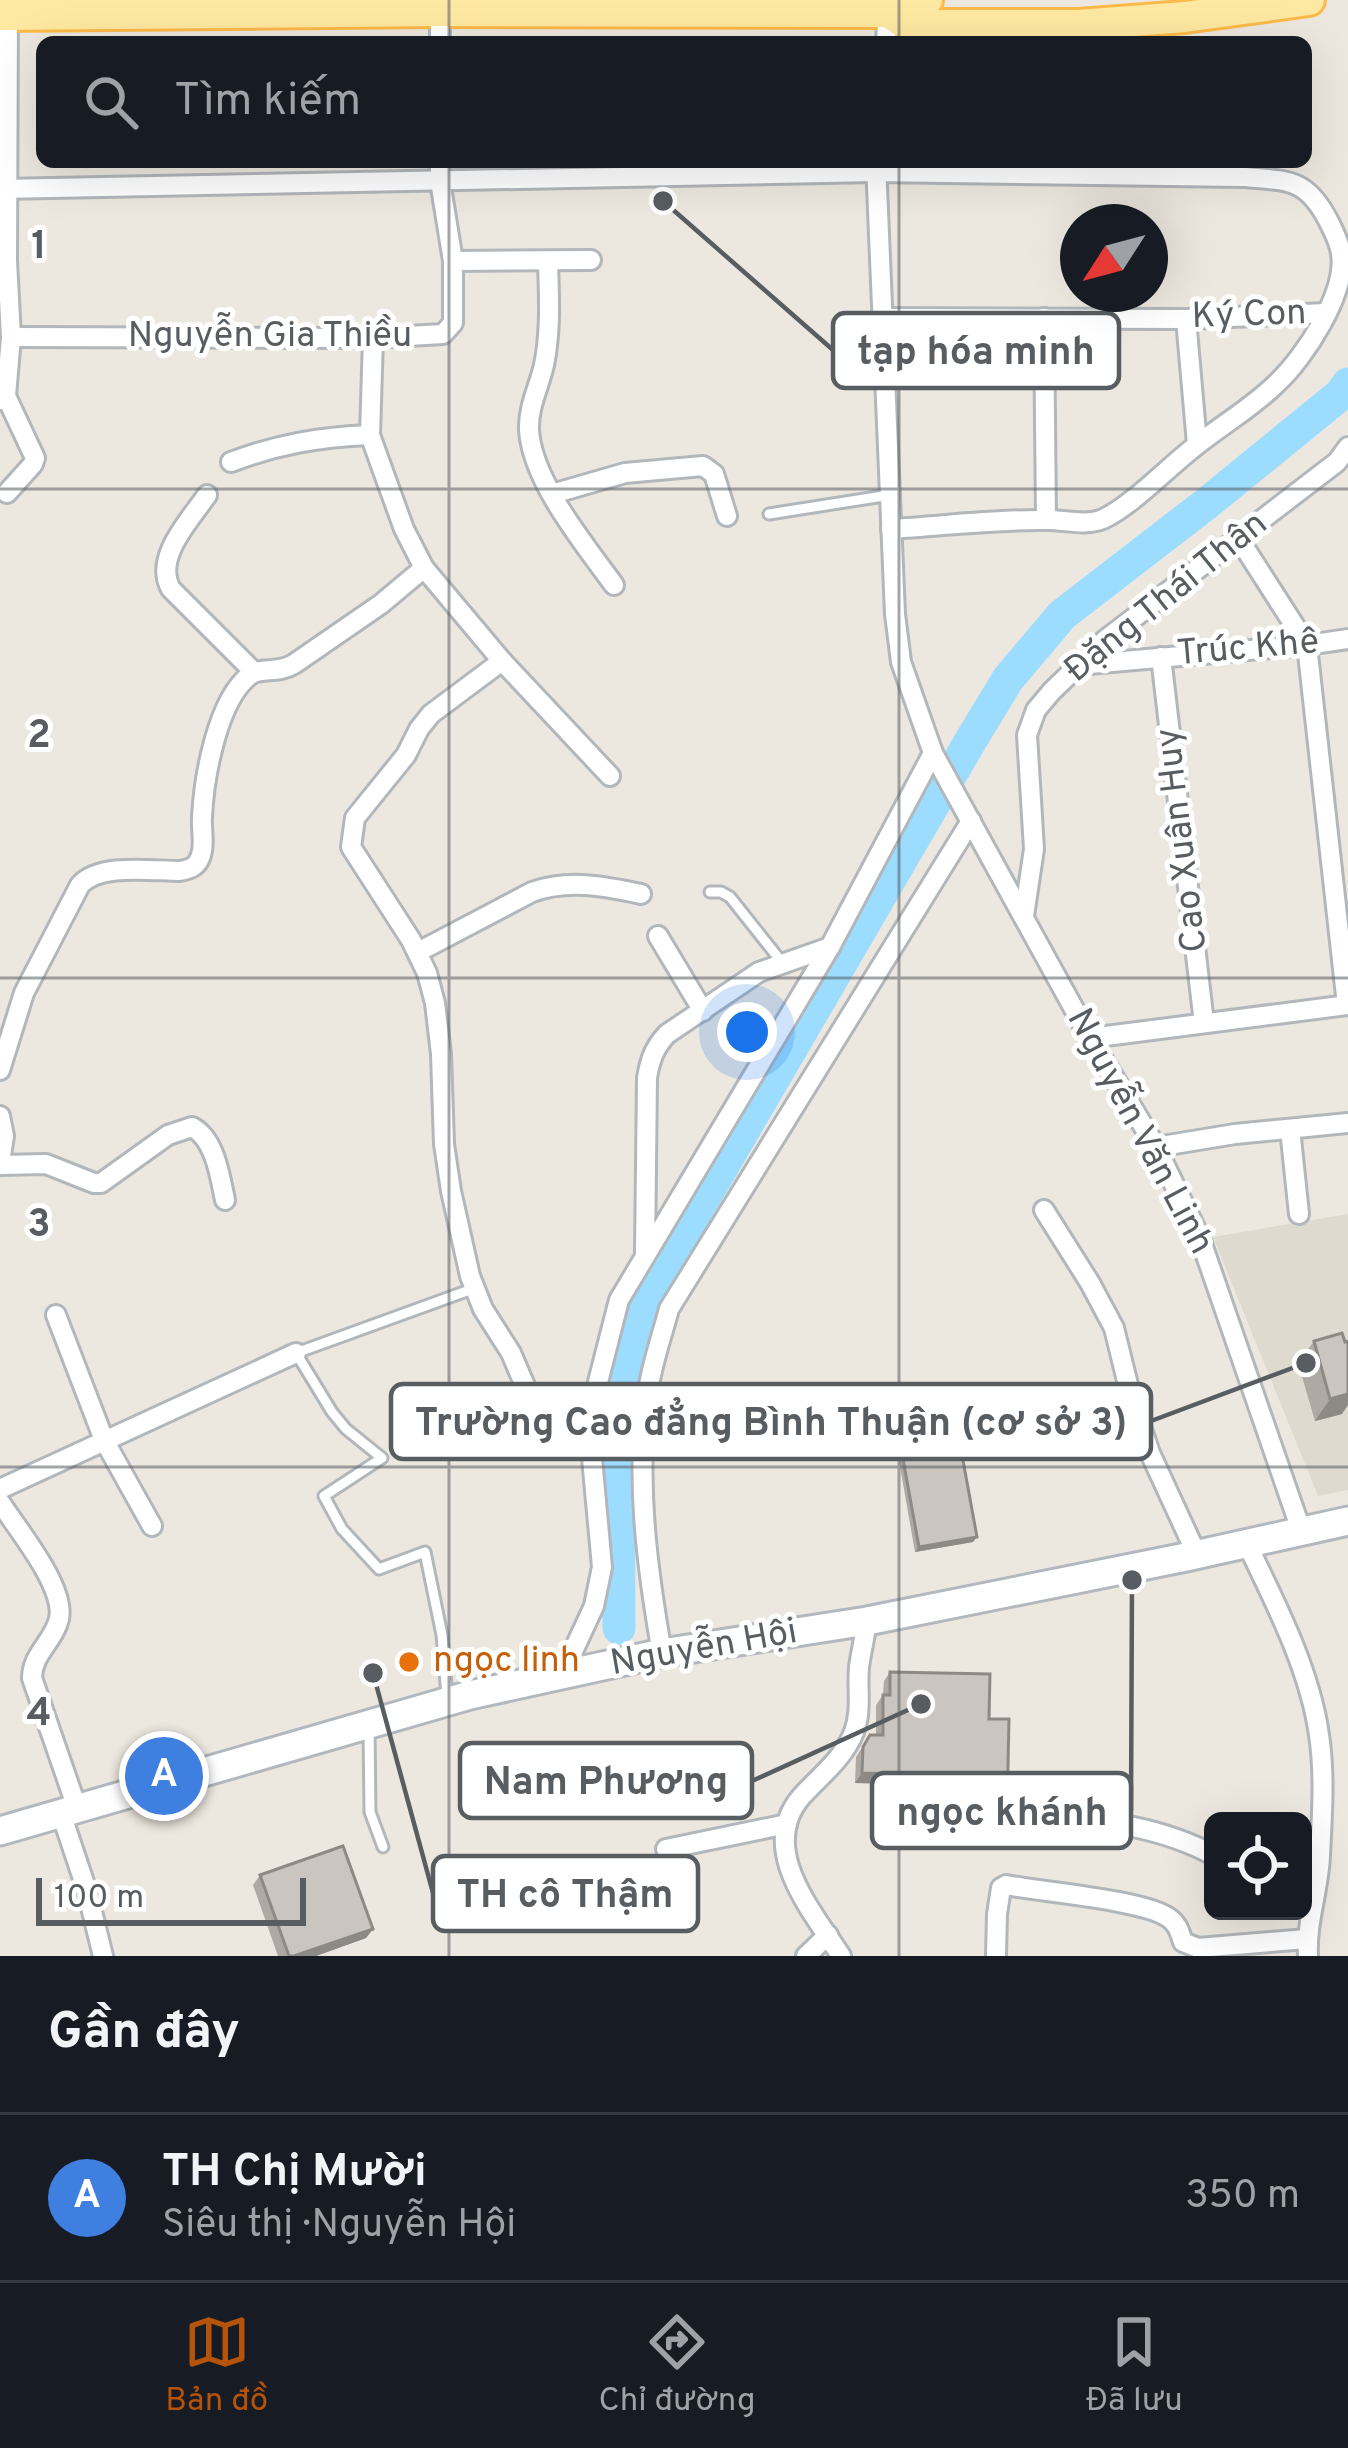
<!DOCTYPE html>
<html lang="vi">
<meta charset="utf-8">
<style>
body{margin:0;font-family:Overpass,sans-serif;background:#20242c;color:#f1f3f6}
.controls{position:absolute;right:36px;bottom:36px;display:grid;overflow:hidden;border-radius:18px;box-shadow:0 12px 48px #0002}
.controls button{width:108px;height:108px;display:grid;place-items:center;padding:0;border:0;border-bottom:3px solid #363941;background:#171b24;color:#f1f3f6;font:60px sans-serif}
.compass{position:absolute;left:1060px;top:204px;width:108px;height:108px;border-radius:50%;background:#171b24;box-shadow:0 12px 48px #0002;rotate:234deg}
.scale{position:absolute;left:36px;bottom:30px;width:270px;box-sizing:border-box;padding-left:12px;border:6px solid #585d62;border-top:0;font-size:33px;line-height:42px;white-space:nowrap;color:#585d62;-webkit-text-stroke:9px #fff;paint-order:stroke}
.you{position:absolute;left:747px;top:1032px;width:42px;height:42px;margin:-30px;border:9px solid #fff;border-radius:50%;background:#1a73e8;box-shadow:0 0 0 18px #1a73e833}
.badge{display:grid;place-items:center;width:78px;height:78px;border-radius:50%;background:#b45309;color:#fff;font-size:39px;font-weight:700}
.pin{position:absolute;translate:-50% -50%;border:6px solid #fff;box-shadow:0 3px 12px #0006}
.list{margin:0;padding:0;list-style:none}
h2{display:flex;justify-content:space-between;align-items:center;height:156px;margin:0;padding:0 48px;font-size:51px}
h2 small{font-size:39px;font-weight:400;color:#9ea1a6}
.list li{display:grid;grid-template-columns:78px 1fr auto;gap:36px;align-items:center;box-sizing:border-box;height:168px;padding:0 48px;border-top:3px solid #363941}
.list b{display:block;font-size:45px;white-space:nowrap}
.list p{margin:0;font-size:39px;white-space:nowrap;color:#9ea1a6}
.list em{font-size:39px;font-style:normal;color:#9ea1a6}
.icon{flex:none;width:66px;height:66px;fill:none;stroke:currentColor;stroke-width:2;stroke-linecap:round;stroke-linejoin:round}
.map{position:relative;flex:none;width:1348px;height:1956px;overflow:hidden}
.search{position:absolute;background:#171b24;box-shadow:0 12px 48px #0002;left:36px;right:36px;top:36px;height:132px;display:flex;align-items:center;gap:30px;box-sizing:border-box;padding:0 42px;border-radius:18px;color:#9ea1a6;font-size:45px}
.sheet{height:324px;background:#171b24}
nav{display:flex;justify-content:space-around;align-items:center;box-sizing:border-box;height:168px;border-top:3px solid #363941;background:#171b24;font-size:33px;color:#9ea1a6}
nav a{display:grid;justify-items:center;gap:6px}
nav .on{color:#b45309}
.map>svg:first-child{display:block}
.education{fill:#dfdacf}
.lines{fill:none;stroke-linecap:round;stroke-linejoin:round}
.river{stroke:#9cddff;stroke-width:33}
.lane-casing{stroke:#b2b7bb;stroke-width:15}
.street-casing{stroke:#b2b7bb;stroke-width:24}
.secondary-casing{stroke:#b3b8be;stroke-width:33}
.primary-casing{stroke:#fdba48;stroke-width:36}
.lane{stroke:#fff;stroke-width:9}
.street{stroke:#fff;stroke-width:18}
.secondary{stroke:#fff;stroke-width:27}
.primary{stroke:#ffe8a1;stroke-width:30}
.wall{fill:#aea9a3}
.shaded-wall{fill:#8d8a85}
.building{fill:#cac5be;stroke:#8d8a85;stroke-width:3}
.grid{fill:none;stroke:#585d62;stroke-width:3;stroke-opacity:0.55}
.food-dot{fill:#e8710a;stroke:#fff;stroke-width:4.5}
.labels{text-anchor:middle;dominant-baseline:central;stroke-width:10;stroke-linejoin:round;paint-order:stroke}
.street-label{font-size:36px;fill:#585d62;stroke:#fff}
.food-label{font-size:36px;fill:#c56008;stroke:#fff;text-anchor:start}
.grid-label{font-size:39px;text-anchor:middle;font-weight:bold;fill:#585d62;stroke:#fff;stroke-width:10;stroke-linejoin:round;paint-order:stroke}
.leader{fill:none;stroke:#585d62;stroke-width:4.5}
.callout-dot{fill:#585d62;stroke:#fff;stroke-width:4.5}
.callout{fill:#fff;stroke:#585d62;stroke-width:4.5}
.callout-label{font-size:39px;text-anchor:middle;font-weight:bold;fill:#585d62}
</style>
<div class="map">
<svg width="1348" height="1956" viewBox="0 0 1348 1956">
<rect width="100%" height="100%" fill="#ede8df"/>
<polygon class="education" points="1348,1214 1348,1490 1318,1496 1213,1237"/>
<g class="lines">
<polyline class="river" points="619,1628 618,1432 626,1365 639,1321 689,1224 971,740 1008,679 1062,615 1206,504 1341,394 1348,384"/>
<defs>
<g id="lane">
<polyline points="769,514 890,495"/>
<polyline points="710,892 721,892 730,897 784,965"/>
<polyline points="447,1696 442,1635 425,1552 379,1569 342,1529 324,1496 382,1458 346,1429 332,1412 296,1353 475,1288"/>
<polyline points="369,1728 370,1812 383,1847"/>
</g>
<g id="street">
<polyline points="440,5 440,42"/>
<polyline points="886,42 888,5"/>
<polyline points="876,163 895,614 901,662 933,753 1090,1038 1156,1147 1200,1238 1301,1530"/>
<path d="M0,189L875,172L1245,177C1288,181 1306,178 1328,220C1333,230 1340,243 1341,254C1347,293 1304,358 1277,383C1253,407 1223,424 1197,445C1169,466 1133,505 1103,519C1086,526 1066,520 1048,520C996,519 943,526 891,529"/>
<polyline points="453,261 591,260"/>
<path d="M548,262C549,296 551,331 544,365C539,387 528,407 529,430C532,481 585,545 614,585"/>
<polyline points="883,318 1186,319 1326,313"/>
<polyline points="1044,318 1046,520"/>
<polyline points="1186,319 1197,444"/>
<polyline points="11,337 373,338 443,334 453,323 453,261 440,181 440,162"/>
<polyline points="373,338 370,435 404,529 424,568 502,661 610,776"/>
<polyline points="6,396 35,458 33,464 7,493"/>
<polyline points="0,400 6,396 11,337 7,261 8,5"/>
<path d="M231,462C278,444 321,437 370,435"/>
<polyline points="552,494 625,473 703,466 714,474 727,516"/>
<path d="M207,495C190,520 153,558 171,589L254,672"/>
<polyline points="1239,539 1307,645 1347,1005"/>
<polyline points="1161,657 1204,1023"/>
<polyline points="502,661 431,714 419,729 406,755 355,818 351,847 411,940 427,973 435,1003 441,1054 444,1144 451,1191 470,1276 483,1309 511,1353 549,1442 592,1434"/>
<polyline points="1078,665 1307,645 1348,639"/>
<polyline points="1024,916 1034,849 1027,735 1036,710 1052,691 1105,640 1337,462 1348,447"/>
<polyline points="658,936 703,1011"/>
<path d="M418,952L532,892C568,879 604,886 641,894"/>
<polyline points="1090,1038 1348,1005"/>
<path d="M0,1070L24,993L80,885C100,863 151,871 180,871C191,869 198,866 201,855C205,843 201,829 202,817C204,778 217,700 250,675C261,667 278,674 294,664L381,604L424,568"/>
<polyline points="0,1116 4,1136 0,1162"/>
<polyline points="1290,1129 1299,1214"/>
<polyline points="1156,1147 1235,1134 1348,1123"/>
<path d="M0,1165L46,1164L94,1183H101L168,1135L192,1127C215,1139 220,1176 225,1200"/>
<polyline points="1044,1210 1090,1283 1114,1328 1131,1397 1150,1453 1197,1555"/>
<path d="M645,1252L647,1078C650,1060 654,1048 667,1034L759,972L830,947"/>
<polyline points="56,1315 104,1440 152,1526"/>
<polyline points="0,1489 296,1353"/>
<path d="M0,1502C17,1529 66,1587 59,1619C54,1641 32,1654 32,1678L77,1808"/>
<path d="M1247,1544C1275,1602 1310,1670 1319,1735C1325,1774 1322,1815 1320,1855C1319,1889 1306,1922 1308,1956"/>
<path d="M662,1653C647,1568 635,1477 648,1391C652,1363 662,1336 669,1309L971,821"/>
<polyline points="562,1675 594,1606 602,1567 592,1458 592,1416 598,1382 619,1300 830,947 933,753"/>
<polyline points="61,1813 87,1891 103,1956"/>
<path d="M1029,1813C1092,1820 1156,1824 1213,1855"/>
<polyline points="666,1849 787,1824"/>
<polyline points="806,1956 828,1935"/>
<path d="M841,1956C813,1912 757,1849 801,1797C819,1777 844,1758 854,1732C862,1711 857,1689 859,1667C861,1652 865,1636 867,1621"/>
<path d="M996,1956L997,1914L1001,1888L1006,1885C1041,1892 1145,1900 1169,1918C1178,1924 1180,1933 1183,1942L1198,1948L1307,1939"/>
</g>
<polyline id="secondary" points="0,1831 470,1695 662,1653 867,1621 1186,1557 1348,1521"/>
<g id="primary">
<polyline points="888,12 902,0 927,0"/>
<polyline points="0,15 440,11 888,12 908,25 1078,25 1185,17 1309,0"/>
</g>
</defs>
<use href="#lane" class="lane-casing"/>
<use href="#street" class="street-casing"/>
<use href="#secondary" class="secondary-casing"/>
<use href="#primary" class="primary-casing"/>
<use href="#lane" class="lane"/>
<use href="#street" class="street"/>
<use href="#secondary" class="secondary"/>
<use href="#primary" class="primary"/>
</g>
<g class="wall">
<polygon points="1314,1341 1342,1414 1315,1421 1298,1363"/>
<polygon points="894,1410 973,1542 915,1552 891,1415"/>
<polygon points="890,1672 989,1719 1007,1813 1000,1823 938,1821 938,1804 897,1803 897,1784 855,1783 856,1757 870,1735 876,1735 876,1705 883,1695 884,1681"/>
<polygon points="260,1875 373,1929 366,1938 316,1956 278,1956 253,1885"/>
</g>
<g class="shaded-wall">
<polygon points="1348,1394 1348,1405 1342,1414 1315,1421 1330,1399"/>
<polygon points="977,1537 973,1542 915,1552 919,1547"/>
<polygon points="862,1773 904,1774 897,1784 855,1783"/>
<polygon points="904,1793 945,1794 938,1804 897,1803"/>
<polygon points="944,1811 1007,1813 1000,1823 938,1821"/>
<polygon points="373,1929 366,1938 316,1956 294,1956"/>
</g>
<g class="building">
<polygon points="1342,1333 1345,1342 1348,1341 1348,1394 1330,1399 1314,1341"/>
<polygon points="952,1400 977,1537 919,1547 894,1410"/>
<polygon points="890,1672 990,1674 989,1719 1009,1719 1007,1813 944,1811 945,1794 904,1793 904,1774 862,1773 863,1747 870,1735 883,1735 883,1695 890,1695"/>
<polygon points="343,1846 373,1929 294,1956 289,1956 260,1875"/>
</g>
<path class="grid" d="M449,0V42M899,0V42M449,162V1956M899,162V1956M0,489H1348M0,978H1348M0,1467H1348"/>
<circle class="food-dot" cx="409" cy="1662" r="12"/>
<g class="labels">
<g class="street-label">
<text transform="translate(1249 316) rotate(-2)">Ký Con</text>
<text x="270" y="337">Nguyễn Gia Thiều</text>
<text transform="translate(1167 598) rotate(-39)">Đặng Thái Thân</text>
<text transform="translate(1248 649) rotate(-5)">Trúc Khê</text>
<text transform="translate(1183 840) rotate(-97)">Cao Xuân Huy</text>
<text transform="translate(1139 1132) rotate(62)">Nguyễn Văn Linh</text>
<text transform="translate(704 1649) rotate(-10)">Nguyễn Hội</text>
</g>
<g class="food-label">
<text x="433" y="1662">ngọc linh</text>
</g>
</g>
<g class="grid-label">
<text x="39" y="258">1</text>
<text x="39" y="747">2</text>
<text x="39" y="1236">3</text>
<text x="39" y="1725">4</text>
</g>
<path class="leader" d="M663 201L833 350M1306 1363L1151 1421M921 1704L752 1781M1132 1580L1131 1811M373 1673L433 1893"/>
<g class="callout-dot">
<circle cx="663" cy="201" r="12"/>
<circle cx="1306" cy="1363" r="12"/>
<circle cx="921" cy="1704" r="12"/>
<circle cx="1132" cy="1580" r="12"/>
<circle cx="373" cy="1673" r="12"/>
</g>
<g class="callout">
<rect x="833" y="313" width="286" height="75" rx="12"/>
<rect x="391" y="1384" width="760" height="75" rx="12"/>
<rect x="460" y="1743" width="292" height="75" rx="12"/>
<rect x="872" y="1773" width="259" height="75" rx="12"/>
<rect x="433" y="1856" width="265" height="75" rx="12"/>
</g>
<g class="callout-label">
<text x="976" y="364">tạp hóa minh</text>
<text x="771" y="1435">Trường Cao đẳng Bình Thuận (cơ sở 3)</text>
<text x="606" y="1794">Nam Phương</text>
<text x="1002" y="1825">ngọc khánh</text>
<text x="565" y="1907">TH cô Thậm</text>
</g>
</svg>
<div class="controls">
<button><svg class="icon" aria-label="locate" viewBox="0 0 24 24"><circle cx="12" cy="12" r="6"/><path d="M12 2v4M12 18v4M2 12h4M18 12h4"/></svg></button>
</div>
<svg class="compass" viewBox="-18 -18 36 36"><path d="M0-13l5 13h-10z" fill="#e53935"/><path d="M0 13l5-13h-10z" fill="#9ea1a6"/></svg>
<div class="scale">100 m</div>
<div class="you"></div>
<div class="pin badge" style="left:164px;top:1776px;background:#3f7fe0">A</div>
<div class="search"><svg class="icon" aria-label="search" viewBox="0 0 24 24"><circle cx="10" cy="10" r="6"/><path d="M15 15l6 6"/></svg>Tìm kiếm</div>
</div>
<section class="sheet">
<h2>Gần đây<small></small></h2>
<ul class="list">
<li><span class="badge" style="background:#3f7fe0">A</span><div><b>TH Chị Mười</b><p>Siêu thị · Nguyễn Hội</p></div><em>350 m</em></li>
</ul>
</section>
<nav>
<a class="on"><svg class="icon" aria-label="map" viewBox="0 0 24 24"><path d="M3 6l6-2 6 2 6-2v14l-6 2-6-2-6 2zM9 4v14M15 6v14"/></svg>Bản đồ</a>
<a><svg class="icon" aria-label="directions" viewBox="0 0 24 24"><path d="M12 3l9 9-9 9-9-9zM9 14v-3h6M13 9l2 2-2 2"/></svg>Chỉ đường</a>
<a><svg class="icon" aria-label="saved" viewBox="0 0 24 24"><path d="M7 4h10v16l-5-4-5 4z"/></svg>Đã lưu</a>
</nav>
